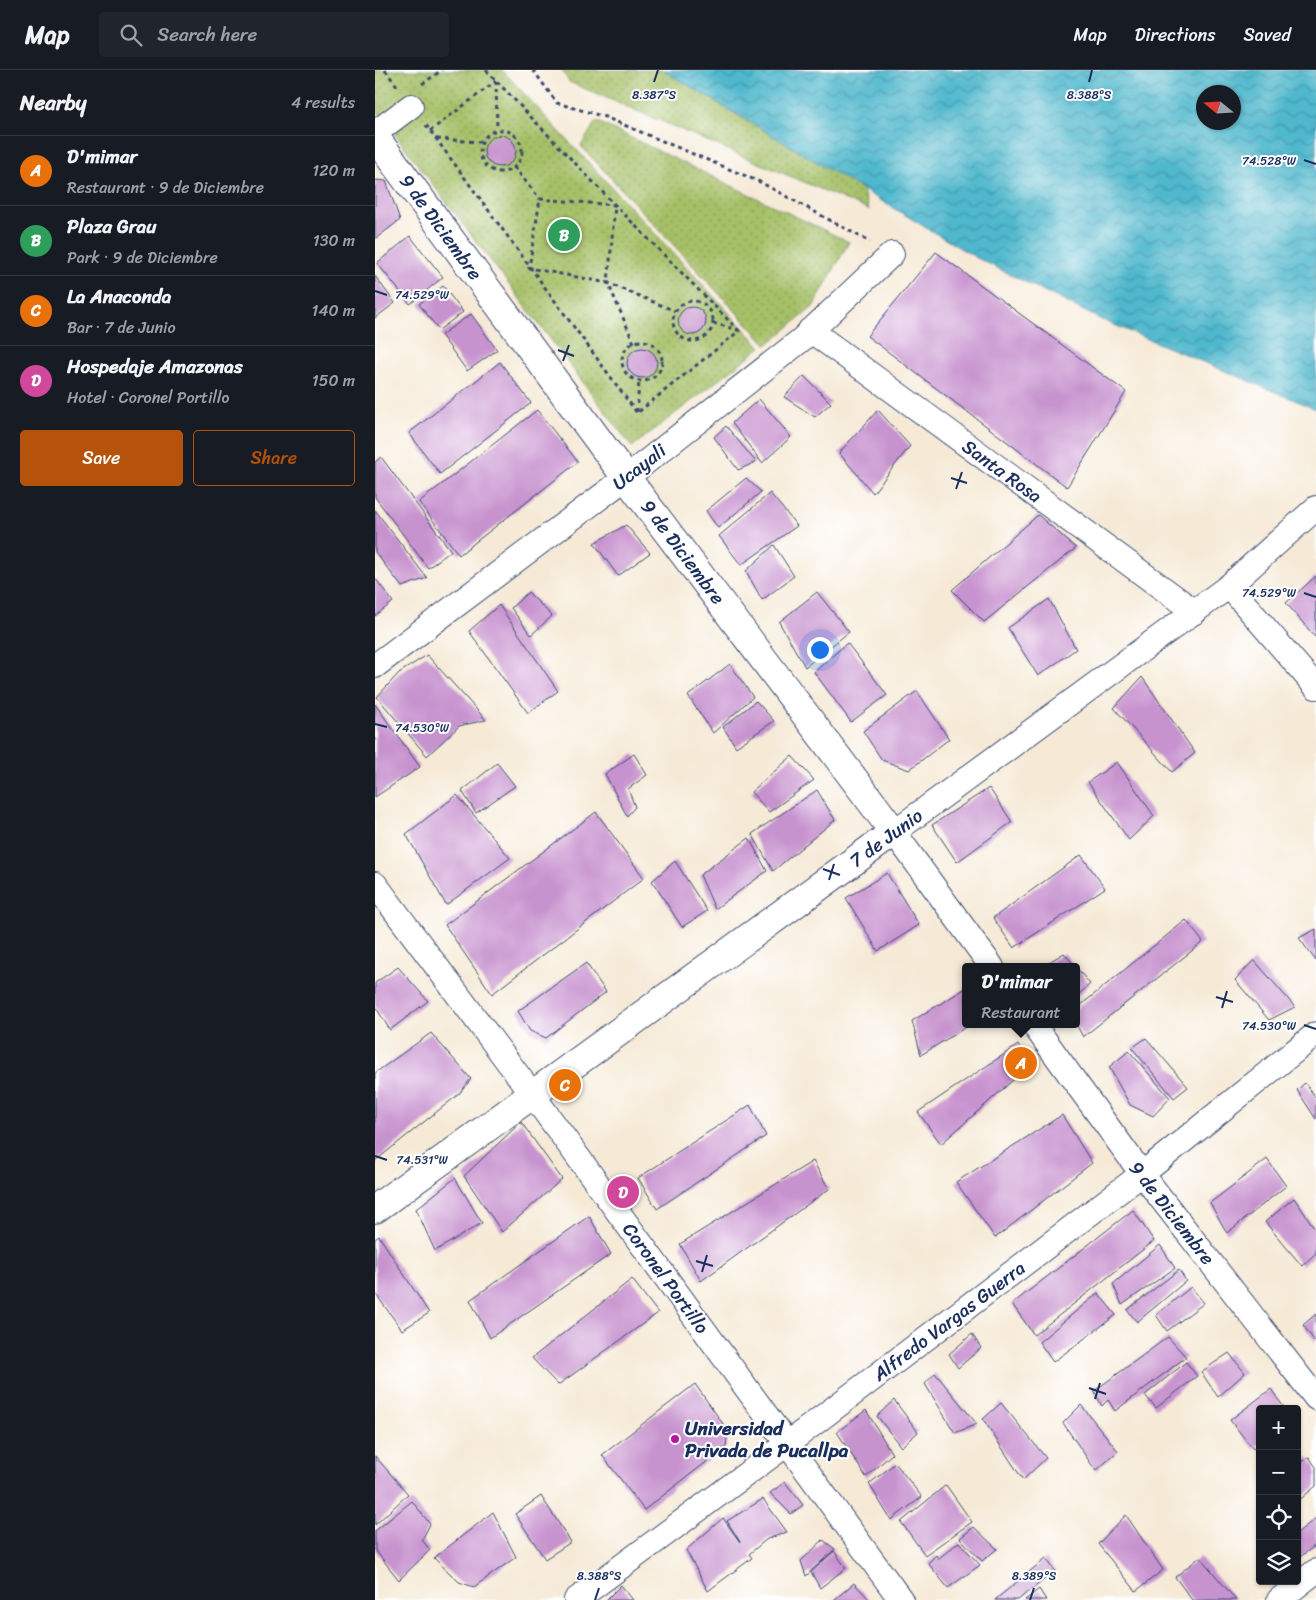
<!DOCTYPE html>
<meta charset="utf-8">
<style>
body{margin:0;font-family:Sriracha,sans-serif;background:#20242c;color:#f1f3f6}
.controls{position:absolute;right:15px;bottom:15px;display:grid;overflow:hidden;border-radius:5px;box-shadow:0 1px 4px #0004}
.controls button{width:45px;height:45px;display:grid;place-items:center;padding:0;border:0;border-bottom:1px solid #363941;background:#171b24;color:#f1f3f6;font:25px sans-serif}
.compass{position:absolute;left:821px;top:15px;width:45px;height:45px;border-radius:50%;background:#171b24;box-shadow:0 1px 4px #0004;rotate:288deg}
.you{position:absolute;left:444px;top:579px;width:18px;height:18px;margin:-12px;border:4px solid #fff;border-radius:50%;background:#1a73e8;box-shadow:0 0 0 8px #1a73e833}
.badge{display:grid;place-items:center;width:32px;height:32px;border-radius:50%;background:#b45309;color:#fff;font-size:16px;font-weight:700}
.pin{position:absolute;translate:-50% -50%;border:2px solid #fff;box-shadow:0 1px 5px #0006}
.popup{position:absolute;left:587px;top:893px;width:118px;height:65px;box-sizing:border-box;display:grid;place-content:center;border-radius:5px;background:#171b24;filter:drop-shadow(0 1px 4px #0005);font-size:16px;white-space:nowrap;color:#9ea1a6}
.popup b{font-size:19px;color:#f1f3f6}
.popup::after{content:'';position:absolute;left:50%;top:100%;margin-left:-10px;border:10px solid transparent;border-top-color:#171b24}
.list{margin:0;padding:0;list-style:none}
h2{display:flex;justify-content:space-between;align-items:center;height:65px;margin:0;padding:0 20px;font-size:21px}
h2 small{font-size:16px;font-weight:400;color:#9ea1a6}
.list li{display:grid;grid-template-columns:32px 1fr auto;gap:15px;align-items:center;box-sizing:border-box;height:70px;padding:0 20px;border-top:1px solid #363941}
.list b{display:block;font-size:19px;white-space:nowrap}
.list p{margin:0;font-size:16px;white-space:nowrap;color:#9ea1a6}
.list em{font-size:16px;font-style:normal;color:#9ea1a6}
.actions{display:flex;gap:10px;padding:15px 20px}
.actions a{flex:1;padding:11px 0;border:1px solid #b45309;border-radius:5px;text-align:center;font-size:18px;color:#b45309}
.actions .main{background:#b45309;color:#fff}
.icon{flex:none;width:28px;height:28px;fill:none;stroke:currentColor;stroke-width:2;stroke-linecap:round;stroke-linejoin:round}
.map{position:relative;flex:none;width:941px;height:1530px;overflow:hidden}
header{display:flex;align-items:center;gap:30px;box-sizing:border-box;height:70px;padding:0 25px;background:#171b24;border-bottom:1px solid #363941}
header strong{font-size:24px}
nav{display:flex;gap:28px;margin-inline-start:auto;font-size:18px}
.search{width:350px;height:45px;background:#20242c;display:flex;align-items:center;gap:12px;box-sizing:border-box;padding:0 18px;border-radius:5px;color:#9ea1a6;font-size:19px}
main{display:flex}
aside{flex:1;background:#171b24}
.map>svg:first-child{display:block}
.grass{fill:url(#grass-dots);stroke:#607862}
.water{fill:url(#water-waves);stroke:#357496;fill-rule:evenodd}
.building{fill:#c793cf}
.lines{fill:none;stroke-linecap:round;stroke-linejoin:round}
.street-casing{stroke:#3c4b70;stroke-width:26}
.secondary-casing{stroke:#3c4b70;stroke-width:30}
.path{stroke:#3c4b70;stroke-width:3;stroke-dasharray:4 4;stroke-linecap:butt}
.street{stroke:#fff;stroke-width:24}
.secondary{stroke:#fff;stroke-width:28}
.ticks{fill:none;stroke:#1b2f5e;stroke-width:2}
.poi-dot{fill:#b5179e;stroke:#fff;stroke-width:2}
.labels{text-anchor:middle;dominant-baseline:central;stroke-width:4;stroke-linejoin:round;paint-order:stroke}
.street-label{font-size:19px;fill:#1b2f5e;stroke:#fff}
.poi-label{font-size:19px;font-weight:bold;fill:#1b2f5e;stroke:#fff;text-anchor:start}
.ticks-label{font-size:12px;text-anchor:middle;fill:#1b2f5e;stroke:#fff;stroke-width:4;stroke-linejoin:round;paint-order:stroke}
</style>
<header>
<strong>Map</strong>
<div class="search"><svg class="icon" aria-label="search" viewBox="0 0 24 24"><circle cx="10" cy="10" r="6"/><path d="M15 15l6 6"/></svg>Search here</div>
<nav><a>Map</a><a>Directions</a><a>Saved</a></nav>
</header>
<main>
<aside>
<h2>Nearby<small>4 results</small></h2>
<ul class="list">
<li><span class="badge" style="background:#e8710a">A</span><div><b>D'mimar</b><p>Restaurant · 9 de Diciembre</p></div><em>120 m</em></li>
<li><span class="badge" style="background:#2e9e5b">B</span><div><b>Plaza Grau</b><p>Park · 9 de Diciembre</p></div><em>130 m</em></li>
<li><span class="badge" style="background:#e8710a">C</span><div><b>La Anaconda</b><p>Bar · 7 de Junio</p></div><em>140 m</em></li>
<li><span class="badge" style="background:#d1479c">D</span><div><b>Hospedaje Amazonas</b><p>Hotel · Coronel Portillo</p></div><em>150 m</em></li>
</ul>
<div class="actions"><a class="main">Save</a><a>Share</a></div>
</aside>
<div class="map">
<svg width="941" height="1530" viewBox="0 0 941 1530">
<defs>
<pattern id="grass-dots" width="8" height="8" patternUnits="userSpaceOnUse" patternTransform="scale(1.25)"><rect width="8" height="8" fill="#a5c066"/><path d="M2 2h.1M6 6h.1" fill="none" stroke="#869c57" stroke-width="1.8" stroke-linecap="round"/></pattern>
<pattern id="water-waves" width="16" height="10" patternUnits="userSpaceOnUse" patternTransform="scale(1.25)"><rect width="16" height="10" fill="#4fb8cd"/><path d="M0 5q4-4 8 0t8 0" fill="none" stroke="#4196aa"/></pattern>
</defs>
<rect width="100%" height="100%" fill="#fff"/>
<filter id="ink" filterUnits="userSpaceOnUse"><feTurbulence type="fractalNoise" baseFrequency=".02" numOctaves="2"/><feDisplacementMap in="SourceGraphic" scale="10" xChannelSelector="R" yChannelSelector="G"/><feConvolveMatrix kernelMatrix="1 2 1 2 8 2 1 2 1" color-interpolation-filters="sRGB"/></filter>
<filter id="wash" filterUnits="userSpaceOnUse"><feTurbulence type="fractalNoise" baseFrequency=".0096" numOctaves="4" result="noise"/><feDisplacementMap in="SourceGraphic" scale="20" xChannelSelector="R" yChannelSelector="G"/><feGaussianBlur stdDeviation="1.12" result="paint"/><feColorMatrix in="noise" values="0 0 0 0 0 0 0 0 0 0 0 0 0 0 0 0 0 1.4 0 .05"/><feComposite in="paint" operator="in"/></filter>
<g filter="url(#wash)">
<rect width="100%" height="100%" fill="#f6ead7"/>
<g class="grass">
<polygon points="0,0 127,0 386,277 257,377 0,38"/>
<polygon points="187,0 288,0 369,49 487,118 494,140 194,12"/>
<polygon points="221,51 474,172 438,237 392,275 206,76"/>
</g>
<path class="water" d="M288,0H941V339L725,249L600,187ZM828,22H858V52H828Z"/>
<g id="blocks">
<g class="building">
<circle cx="125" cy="81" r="16"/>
<polygon points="0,110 11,111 25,150 0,169"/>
<polygon points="35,166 68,207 35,234 2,193"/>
<polygon points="561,182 751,322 692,417 492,266"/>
<polygon points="0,206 20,233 0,248"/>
<polygon points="68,216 88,242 64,260 44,234"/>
<circle cx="317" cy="251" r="14"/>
<polygon points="96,244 122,280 92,301 66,265"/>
<circle cx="267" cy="293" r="15"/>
<polygon points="125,292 156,333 65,404 34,363"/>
<polygon points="429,306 456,333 440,347 409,327"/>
<polygon points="384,329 416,367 387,393 357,353"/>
<polygon points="162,340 203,392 84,485 44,432"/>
<polygon points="503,340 535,376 498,423 464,383"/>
<polygon points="351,356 381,392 363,400 339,367"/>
<polygon points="6,387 76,481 53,498 0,427 0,392"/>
<polygon points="371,408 386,422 343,458 331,441"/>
<polygon points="395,423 422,456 366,495 344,466"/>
<polygon points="0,440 52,508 27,517 0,482"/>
<polygon points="663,445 701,478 609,552 577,520"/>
<polygon points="251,455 275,483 243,506 219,473"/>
<polygon points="399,475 419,506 387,530 371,501"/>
<polygon points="941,506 941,568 911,533"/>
<polygon points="0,508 18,532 0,546"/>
<polygon points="153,522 177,546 156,565 136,538"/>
<polygon points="442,522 474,562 430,597 404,552"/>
<polygon points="674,529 701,579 663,606 633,558"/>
<polygon points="124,535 183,621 153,643 94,561"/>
<polygon points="472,573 512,625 476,652 439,602"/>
<polygon points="52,585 111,650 84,656 52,686 2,627 24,603"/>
<polygon points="355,594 378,627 338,663 313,626"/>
<polygon points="767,607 820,683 797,702 739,638"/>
<polygon points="542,621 574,669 534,700 507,690 488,661"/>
<polygon points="381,631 399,651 361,677 348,657"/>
<polygon points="0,634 45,697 0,727"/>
<polygon points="259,684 272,705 253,719 260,737 252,746 230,704"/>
<polygon points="417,686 439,710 394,742 376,722"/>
<polygon points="742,692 779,746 754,770 713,712"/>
<polygon points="122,693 140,716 101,743 87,721"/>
<polygon points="614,718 637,752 582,792 557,755"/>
<polygon points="442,720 460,750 398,801 377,764"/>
<polygon points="82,725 135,788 71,835 31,764"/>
<polygon points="221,742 269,808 117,924 70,855"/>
<polygon points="374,768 392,801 340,839 325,805"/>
<polygon points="706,785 730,818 639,878 618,848"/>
<polygon points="300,791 332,841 307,857 277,811"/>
<polygon points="512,803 544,855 503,881 471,828"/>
<polygon points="811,850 828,872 708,967 701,954 701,939"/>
<polygon points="941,859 941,891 924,868"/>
<polygon points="689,883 701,897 666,897"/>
<polygon points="879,890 920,937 894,950 860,910"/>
<polygon points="211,893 231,922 171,968 155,961 143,941"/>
<polygon points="23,897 53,931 15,960 0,936 0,913"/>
<polygon points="701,897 715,914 701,927"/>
<polygon points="591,918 591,954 596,954 546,985 537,951"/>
<polygon points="56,963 96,1009 84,1024 0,1091 0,1003"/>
<polygon points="771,968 813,1017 799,1028 757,978"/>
<polygon points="643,975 655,995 566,1074 543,1042"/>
<polygon points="754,981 795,1028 778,1046 755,1035 734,997"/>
<polygon points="930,1013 941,1028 941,1049 922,1020"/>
<polygon points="375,1035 391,1066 282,1139 263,1108"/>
<polygon points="687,1045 717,1093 620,1168 581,1112"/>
<polygon points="146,1052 187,1109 127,1162 89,1106"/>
<polygon points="892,1089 911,1116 852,1163 835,1133"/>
<polygon points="438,1091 454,1119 326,1211 305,1174"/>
<polygon points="80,1108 107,1153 60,1181 41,1139"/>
<polygon points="919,1128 941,1160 941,1183 927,1196 890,1152"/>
<polygon points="758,1140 779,1171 659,1265 637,1234"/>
<polygon points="214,1146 236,1184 115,1268 95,1230"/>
<polygon points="4,1166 54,1243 27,1260 0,1223 0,1169"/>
<polygon points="785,1175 800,1198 747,1235 738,1214"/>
<polygon points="804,1200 811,1211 762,1252 752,1240"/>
<polygon points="257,1209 283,1243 183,1315 157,1288"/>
<polygon points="816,1217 829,1233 792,1261 781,1245"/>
<polygon points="723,1223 741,1245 678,1292 664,1272"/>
<polygon points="941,1244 941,1273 928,1255"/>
<polygon points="597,1264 606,1278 583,1298 574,1284"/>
<polygon points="793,1267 811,1287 740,1341 733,1330 727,1336 719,1321"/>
<polygon points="854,1283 870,1303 843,1327 826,1302"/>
<polygon points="811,1292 822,1306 781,1338 770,1325"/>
<polygon points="560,1303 602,1354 580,1363 550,1314"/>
<polygon points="320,1314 353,1361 351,1377 269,1440 227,1385"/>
<polygon points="896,1319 910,1339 885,1339 885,1373 878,1379 855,1350"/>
<polygon points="519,1330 543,1362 526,1377 502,1346"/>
<polygon points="626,1333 671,1388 648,1410 608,1349"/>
<polygon points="706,1335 743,1381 721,1401 688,1353"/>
<polygon points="491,1340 517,1384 491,1407 462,1362"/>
<polygon points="0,1386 33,1424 0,1455"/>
<polygon points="934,1387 941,1397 941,1416 922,1432 922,1396"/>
<polygon points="520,1393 547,1427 516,1450 494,1414"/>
<polygon points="410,1412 428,1435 416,1444 395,1423"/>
<polygon points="571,1415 597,1452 550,1485 526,1452"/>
<polygon points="166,1426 196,1472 170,1489 140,1444"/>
<polygon points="388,1429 412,1462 392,1469 374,1484 377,1488 333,1521 311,1480 348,1448 365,1472 352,1451"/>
<polygon points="37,1431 55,1454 47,1470 55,1480 24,1510 0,1480 0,1461"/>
<polygon points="118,1442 141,1487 99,1517 84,1512 59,1488"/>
<polygon points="751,1445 788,1500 761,1521 723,1474"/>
<polygon points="941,1448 941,1475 925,1487 922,1484 922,1463"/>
<polygon points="599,1457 622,1479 607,1491 585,1468"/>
<polygon points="448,1470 460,1479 431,1506 426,1491"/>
<polygon points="584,1472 605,1495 573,1518 553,1493 561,1485 563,1489"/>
<polygon points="459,1481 471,1498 445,1518 436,1502"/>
<polygon points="825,1487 861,1530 817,1530 800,1507"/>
<polygon points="671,1488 680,1501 643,1530 620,1530"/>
<polygon points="479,1513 495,1530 459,1530"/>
<polygon points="246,1515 258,1530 231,1530"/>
<polygon points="664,1519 671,1530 650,1530"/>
</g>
</g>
</g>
<g filter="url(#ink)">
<use href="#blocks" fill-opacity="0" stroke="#3c4b70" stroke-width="1"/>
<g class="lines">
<defs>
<g id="street">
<polyline points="0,63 36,36"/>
<polyline points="435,260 820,542"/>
<polyline points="854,516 941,617"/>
<polyline points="0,596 252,407 426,270 517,184"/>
<polyline points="0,814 157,1024 526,1530"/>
<polyline points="617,897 519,762 854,516 941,438"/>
<polyline points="658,954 767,1104 941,1328"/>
<polyline points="201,1530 412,1374 767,1104 941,964"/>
<polyline points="904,1530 941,1501"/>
</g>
<polyline id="secondary" points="0,67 238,390 519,762 0,1139"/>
</defs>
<use href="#street" class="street-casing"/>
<use href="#secondary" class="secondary-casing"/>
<g class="path">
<polyline points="10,0 22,16"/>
<polyline points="111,0 240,135 364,261 262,343"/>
<polyline points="158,0 182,33 230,47 385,112 495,172"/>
<polyline points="121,11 122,59"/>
<polyline points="47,14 67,0"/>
<polyline points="51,55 262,343"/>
<circle cx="126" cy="81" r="21"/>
<polyline points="55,61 121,11"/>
<polyline points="62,69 106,72"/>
<polyline points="139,97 165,129"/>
<polygon points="165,129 240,135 233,213 154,198"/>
<circle cx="318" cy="251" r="20"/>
<polyline points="338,253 363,260"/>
<circle cx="267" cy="291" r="20"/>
<polyline points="259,273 233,213 300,241"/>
<polyline points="262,342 264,311"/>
</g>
<use href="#street" class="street"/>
<use href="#secondary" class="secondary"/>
</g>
</g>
<path class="ticks" d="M279,12L283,0M714,12L717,0M929,90L941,94M0,221L12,225M183,280L199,286M188,291L194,275M576,408L592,413M581,419L587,402M929,523L941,527M0,654L12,657M448,799L465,805M454,810L459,794M841,927L858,932M847,938L852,921M929,955L941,959M0,1086L12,1090M321,1191L338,1196M327,1202L332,1185M714,1318L731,1324M720,1329L725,1313M220,1530L224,1518M655,1530L659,1518"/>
<circle class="poi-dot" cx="300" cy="1369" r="5"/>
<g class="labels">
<g class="street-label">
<text transform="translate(66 157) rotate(54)">9 de Diciembre</text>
<text transform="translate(264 397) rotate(-38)">Ucayali</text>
<text transform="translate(627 401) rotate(36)">Santa Rosa</text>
<text transform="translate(308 482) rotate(53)">9 de Diciembre</text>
<text transform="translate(511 768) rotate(-36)">7 de Junio</text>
<text transform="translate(797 1143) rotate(52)">9 de Diciembre</text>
<text transform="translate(291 1208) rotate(54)">Coronel Portillo</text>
<text transform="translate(574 1251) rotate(-37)">Alfredo Vargas Guerra</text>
</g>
<g class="poi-label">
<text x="310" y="1358">Universidad<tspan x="310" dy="22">Privada de Pucallpa</tspan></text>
</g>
</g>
<g class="ticks-label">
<text x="279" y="29">8.387°S</text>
<text x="714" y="29">8.388°S</text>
<text x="894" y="95">74.528°W</text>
<text x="47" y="229">74.529°W</text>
<text x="894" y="527">74.529°W</text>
<text x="47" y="662">74.530°W</text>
<text x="894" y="960">74.530°W</text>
<text x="47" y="1094">74.531°W</text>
<text x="224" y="1510">8.388°S</text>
<text x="659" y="1510">8.389°S</text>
</g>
</svg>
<div class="controls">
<button>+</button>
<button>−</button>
<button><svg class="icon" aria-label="locate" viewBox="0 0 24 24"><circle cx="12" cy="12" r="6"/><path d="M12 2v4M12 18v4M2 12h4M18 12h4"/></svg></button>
<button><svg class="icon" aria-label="layers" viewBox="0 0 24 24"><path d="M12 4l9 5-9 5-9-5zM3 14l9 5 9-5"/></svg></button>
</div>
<svg class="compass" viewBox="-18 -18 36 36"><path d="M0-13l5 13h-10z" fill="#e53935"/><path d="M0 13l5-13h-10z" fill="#9ea1a6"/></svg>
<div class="you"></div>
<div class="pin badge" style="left:646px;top:993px;background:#e8710a">A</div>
<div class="popup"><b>D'mimar</b>Restaurant</div>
<div class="pin badge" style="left:189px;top:165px;background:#2e9e5b">B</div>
<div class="pin badge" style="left:190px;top:1015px;background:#e8710a">C</div>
<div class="pin badge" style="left:248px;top:1122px;background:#d1479c">D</div>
</div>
</main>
